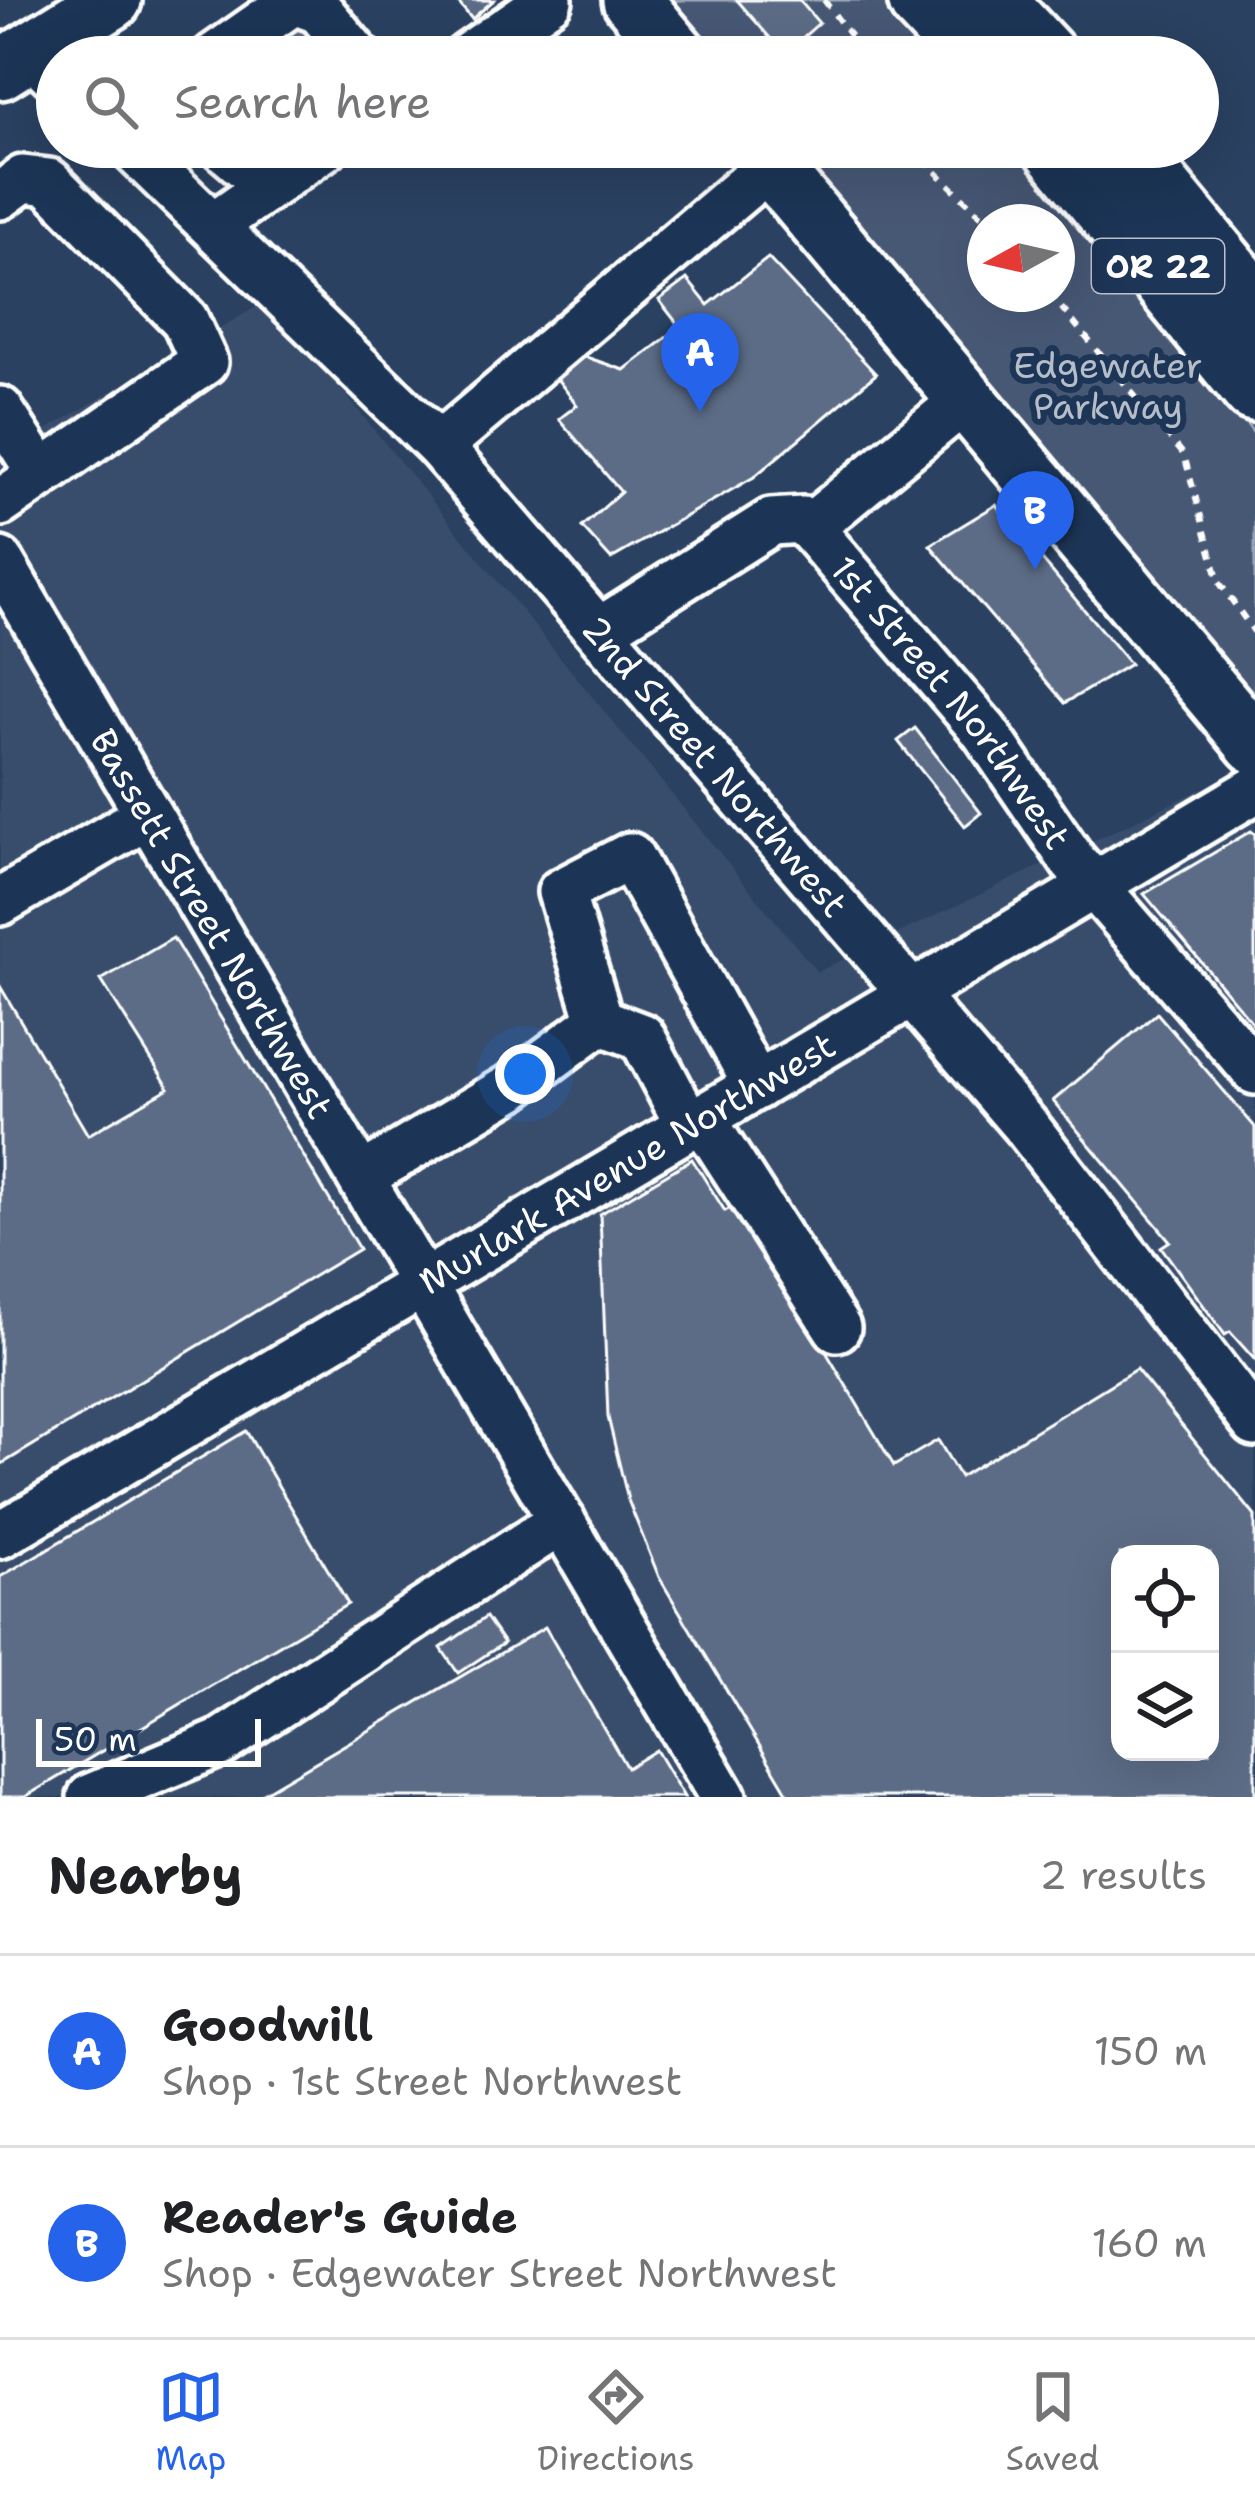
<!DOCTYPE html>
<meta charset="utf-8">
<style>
body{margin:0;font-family:"Shantell Sans",sans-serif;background:#f2f2f2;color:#202124}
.controls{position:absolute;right:36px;bottom:36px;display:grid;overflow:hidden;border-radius:24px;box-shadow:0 12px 48px #0002}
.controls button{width:108px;height:108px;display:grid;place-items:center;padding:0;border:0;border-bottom:3px solid #e0e0e0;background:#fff;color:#202124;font:60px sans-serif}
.compass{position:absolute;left:967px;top:204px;width:108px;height:108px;border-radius:50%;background:#fff;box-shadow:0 12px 48px #0002;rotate:262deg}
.scale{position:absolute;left:36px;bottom:30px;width:225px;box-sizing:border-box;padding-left:12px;border:6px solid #fff;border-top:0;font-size:33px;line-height:42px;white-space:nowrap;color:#fff;-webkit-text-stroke:9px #1d3557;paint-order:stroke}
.you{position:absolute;left:525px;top:1074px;width:42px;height:42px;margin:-30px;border:9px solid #fff;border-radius:50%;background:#1a73e8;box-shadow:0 0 0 18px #1a73e833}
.badge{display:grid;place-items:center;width:78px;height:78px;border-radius:50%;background:#2563eb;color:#fff;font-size:39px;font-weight:700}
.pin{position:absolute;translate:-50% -99px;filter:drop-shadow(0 3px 6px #0008)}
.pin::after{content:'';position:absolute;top:63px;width:42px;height:36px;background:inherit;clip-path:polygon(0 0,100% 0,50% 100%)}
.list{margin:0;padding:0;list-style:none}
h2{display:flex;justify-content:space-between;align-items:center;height:156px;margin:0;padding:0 48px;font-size:51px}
h2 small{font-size:39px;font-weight:400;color:#757577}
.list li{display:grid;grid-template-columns:78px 1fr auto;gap:36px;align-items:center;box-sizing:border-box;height:192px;padding:0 48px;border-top:3px solid #e0e0e0}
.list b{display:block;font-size:45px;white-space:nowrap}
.list p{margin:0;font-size:39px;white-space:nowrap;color:#757577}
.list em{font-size:39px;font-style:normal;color:#757577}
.icon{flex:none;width:66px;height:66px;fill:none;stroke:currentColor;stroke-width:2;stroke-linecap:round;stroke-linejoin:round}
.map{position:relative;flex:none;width:1255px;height:1797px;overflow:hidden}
.search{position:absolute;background:#fff;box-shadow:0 12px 48px #0002;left:36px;right:36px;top:36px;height:132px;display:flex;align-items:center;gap:30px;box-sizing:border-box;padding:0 42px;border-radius:66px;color:#757577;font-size:45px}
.sheet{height:540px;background:#fff}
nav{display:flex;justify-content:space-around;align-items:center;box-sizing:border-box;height:168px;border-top:3px solid #e0e0e0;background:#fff;font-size:33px;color:#757577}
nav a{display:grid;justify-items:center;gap:6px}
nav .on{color:#2563eb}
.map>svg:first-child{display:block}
.built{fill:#394e6c;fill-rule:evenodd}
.green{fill:#465975;stroke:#a2acba;stroke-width:3;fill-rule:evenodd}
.building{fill:#5b6c86;stroke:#fff;stroke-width:3;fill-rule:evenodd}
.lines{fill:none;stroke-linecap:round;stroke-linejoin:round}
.minor-casing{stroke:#fff;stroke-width:54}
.major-casing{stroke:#fff;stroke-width:66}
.highway-casing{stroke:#fff;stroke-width:75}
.path{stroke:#fff;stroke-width:6;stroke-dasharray:9 9;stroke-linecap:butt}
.minor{stroke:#1d3557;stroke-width:45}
.major{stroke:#1d3557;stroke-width:57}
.highway{stroke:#1d3557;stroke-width:66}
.labels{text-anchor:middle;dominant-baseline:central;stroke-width:12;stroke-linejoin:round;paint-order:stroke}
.shield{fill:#1d3557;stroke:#bbc2cd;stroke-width:3}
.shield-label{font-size:33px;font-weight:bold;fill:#fff}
.park-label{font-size:36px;fill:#b5bdc8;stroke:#1d3557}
.street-label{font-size:36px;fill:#fff;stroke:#1d3557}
</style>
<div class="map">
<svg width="1255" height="1797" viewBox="0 0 1255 1797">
<rect width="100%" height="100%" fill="#2a4161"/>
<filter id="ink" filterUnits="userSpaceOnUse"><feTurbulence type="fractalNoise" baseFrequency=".00833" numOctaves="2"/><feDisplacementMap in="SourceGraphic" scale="24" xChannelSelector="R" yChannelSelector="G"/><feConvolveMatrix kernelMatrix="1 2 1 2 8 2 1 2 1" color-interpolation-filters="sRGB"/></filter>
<g filter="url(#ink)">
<path class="built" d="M268,300L817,972L1240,771L1255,789V1797H0V457ZM1120,1554H1210V1752H1120Z"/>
<g class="green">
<polygon points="668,0 890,0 941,57 716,57"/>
<path d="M792,147H1020L1182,338L1255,435V696ZM985,222H1057V294H985Z"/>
</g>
<g class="building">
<polygon points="456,0 494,0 472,19"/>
<polygon points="737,0 799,0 819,23 784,54"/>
<polygon points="298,17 322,57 232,57"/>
<polygon points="768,258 876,374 754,477 611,559 582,527 621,492 559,419 577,405 554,375 580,355 624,370 680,327 659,300 687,279 708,305"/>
<polygon points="996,505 1130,664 1065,703 930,545"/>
<polygon points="915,728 981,813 965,826 898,741"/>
<polygon points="1251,831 1255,834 1255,1026 1144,894"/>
<polygon points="173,938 359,1249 0,1465 0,986 88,1135 169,1088 101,980"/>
<polygon points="1157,1013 1255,1127 1255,1360 1230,1332 1225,1335 1161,1247 1170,1241 1053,1101"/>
<path d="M692,1159L725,1211L738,1204L894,1466L938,1440L960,1477L1136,1369L1255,1516V1797H790L659,1577L628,1500L608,1417L600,1214ZM1120,1554H1210V1752H1120Z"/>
<polygon points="246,1431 348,1604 25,1797 0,1797 0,1577"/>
<polygon points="486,1617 504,1643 458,1673 441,1648"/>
<polygon points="545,1627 627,1768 656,1750 684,1797 256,1797"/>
</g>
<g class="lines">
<defs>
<g id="minor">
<polyline points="30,52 57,78"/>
<polyline points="214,57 294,1 319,10 358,57"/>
<polyline points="467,57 549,0"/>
<path id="s1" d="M131,147L439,446L1029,1130L1255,1423"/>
<polyline points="223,147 269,186"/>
<polyline points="0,196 23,179 49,182 185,320 204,362 0,503"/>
<polyline points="214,225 325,147"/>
<polyline points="0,410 41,474"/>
<polyline points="439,446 770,166"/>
<polyline points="809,528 966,399"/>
<path id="s2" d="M0,561L723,1797"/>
<path id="s3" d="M599,631L771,522L803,520L985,732L1073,861L1255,1071"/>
<polyline points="0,902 148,815"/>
<polyline points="600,1021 561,892 630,856 757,1086"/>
<polyline points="702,1118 837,1328"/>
<polyline points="361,1177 510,1088 600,1021 642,1037 689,1126"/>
<path id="s4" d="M0,1535L1255,790"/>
<polyline points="91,1797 220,1743 562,1521"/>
</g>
<g id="major">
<polyline points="632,0 680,57"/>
<polyline points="0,70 112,0"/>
<polyline points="755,147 1255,744"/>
</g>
<g id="highway">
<polyline points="922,0 976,57"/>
<polyline points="990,0 1043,57"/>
<polyline points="1058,147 1255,388"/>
<polyline points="1123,147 1255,307"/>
</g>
</defs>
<use href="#minor" class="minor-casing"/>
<use href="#major" class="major-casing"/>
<use href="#highway" class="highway-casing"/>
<g class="path">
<polyline points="824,0 866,57"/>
<polyline points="910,147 988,222"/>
<polyline points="1050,294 1184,455 1219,582 1255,633"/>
</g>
<use href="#minor" class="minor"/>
<use href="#major" class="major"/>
<use href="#highway" class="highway"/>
</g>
</g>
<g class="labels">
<rect class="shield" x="1092" y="239" width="132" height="54" rx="9"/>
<g class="shield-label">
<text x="1158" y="266">OR 22</text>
</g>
<g class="park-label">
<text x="1108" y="365">Edgewater<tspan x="1108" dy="41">Parkway</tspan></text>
</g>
<g class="street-label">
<text stroke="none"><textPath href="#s3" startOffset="471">1st Street Northwest</textPath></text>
<text stroke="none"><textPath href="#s1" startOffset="852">2nd Street Northwest</textPath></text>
<text stroke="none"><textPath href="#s2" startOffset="420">Bassett Street Northwest</textPath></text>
<text stroke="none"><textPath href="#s4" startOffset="729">Murlark Avenue Northwest</textPath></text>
</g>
</g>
</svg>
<div class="controls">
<button><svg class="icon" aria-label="locate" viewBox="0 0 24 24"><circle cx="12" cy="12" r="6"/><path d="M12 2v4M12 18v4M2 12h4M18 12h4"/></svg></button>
<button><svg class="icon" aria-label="layers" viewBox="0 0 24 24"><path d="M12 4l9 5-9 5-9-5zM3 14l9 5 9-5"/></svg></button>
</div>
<svg class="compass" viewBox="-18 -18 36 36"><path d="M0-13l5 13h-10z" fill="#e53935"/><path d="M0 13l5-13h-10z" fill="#757577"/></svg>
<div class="scale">50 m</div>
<div class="you"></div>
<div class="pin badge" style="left:700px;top:412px">A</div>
<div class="pin badge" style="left:1035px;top:570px">B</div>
<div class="search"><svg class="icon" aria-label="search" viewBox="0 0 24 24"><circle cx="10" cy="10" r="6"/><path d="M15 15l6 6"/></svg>Search here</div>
</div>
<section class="sheet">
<h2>Nearby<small>2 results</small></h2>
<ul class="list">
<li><span class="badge">A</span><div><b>Goodwill</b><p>Shop · 1st Street Northwest</p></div><em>150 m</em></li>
<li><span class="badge">B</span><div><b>Reader's Guide</b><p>Shop · Edgewater Street Northwest</p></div><em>160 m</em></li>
</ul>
</section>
<nav>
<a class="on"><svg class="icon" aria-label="map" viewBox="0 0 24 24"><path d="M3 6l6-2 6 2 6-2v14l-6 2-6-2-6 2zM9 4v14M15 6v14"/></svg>Map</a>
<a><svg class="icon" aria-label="directions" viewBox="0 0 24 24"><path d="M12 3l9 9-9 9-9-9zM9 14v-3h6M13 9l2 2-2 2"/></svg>Directions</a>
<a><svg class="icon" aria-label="saved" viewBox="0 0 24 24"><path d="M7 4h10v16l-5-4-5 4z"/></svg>Saved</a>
</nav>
